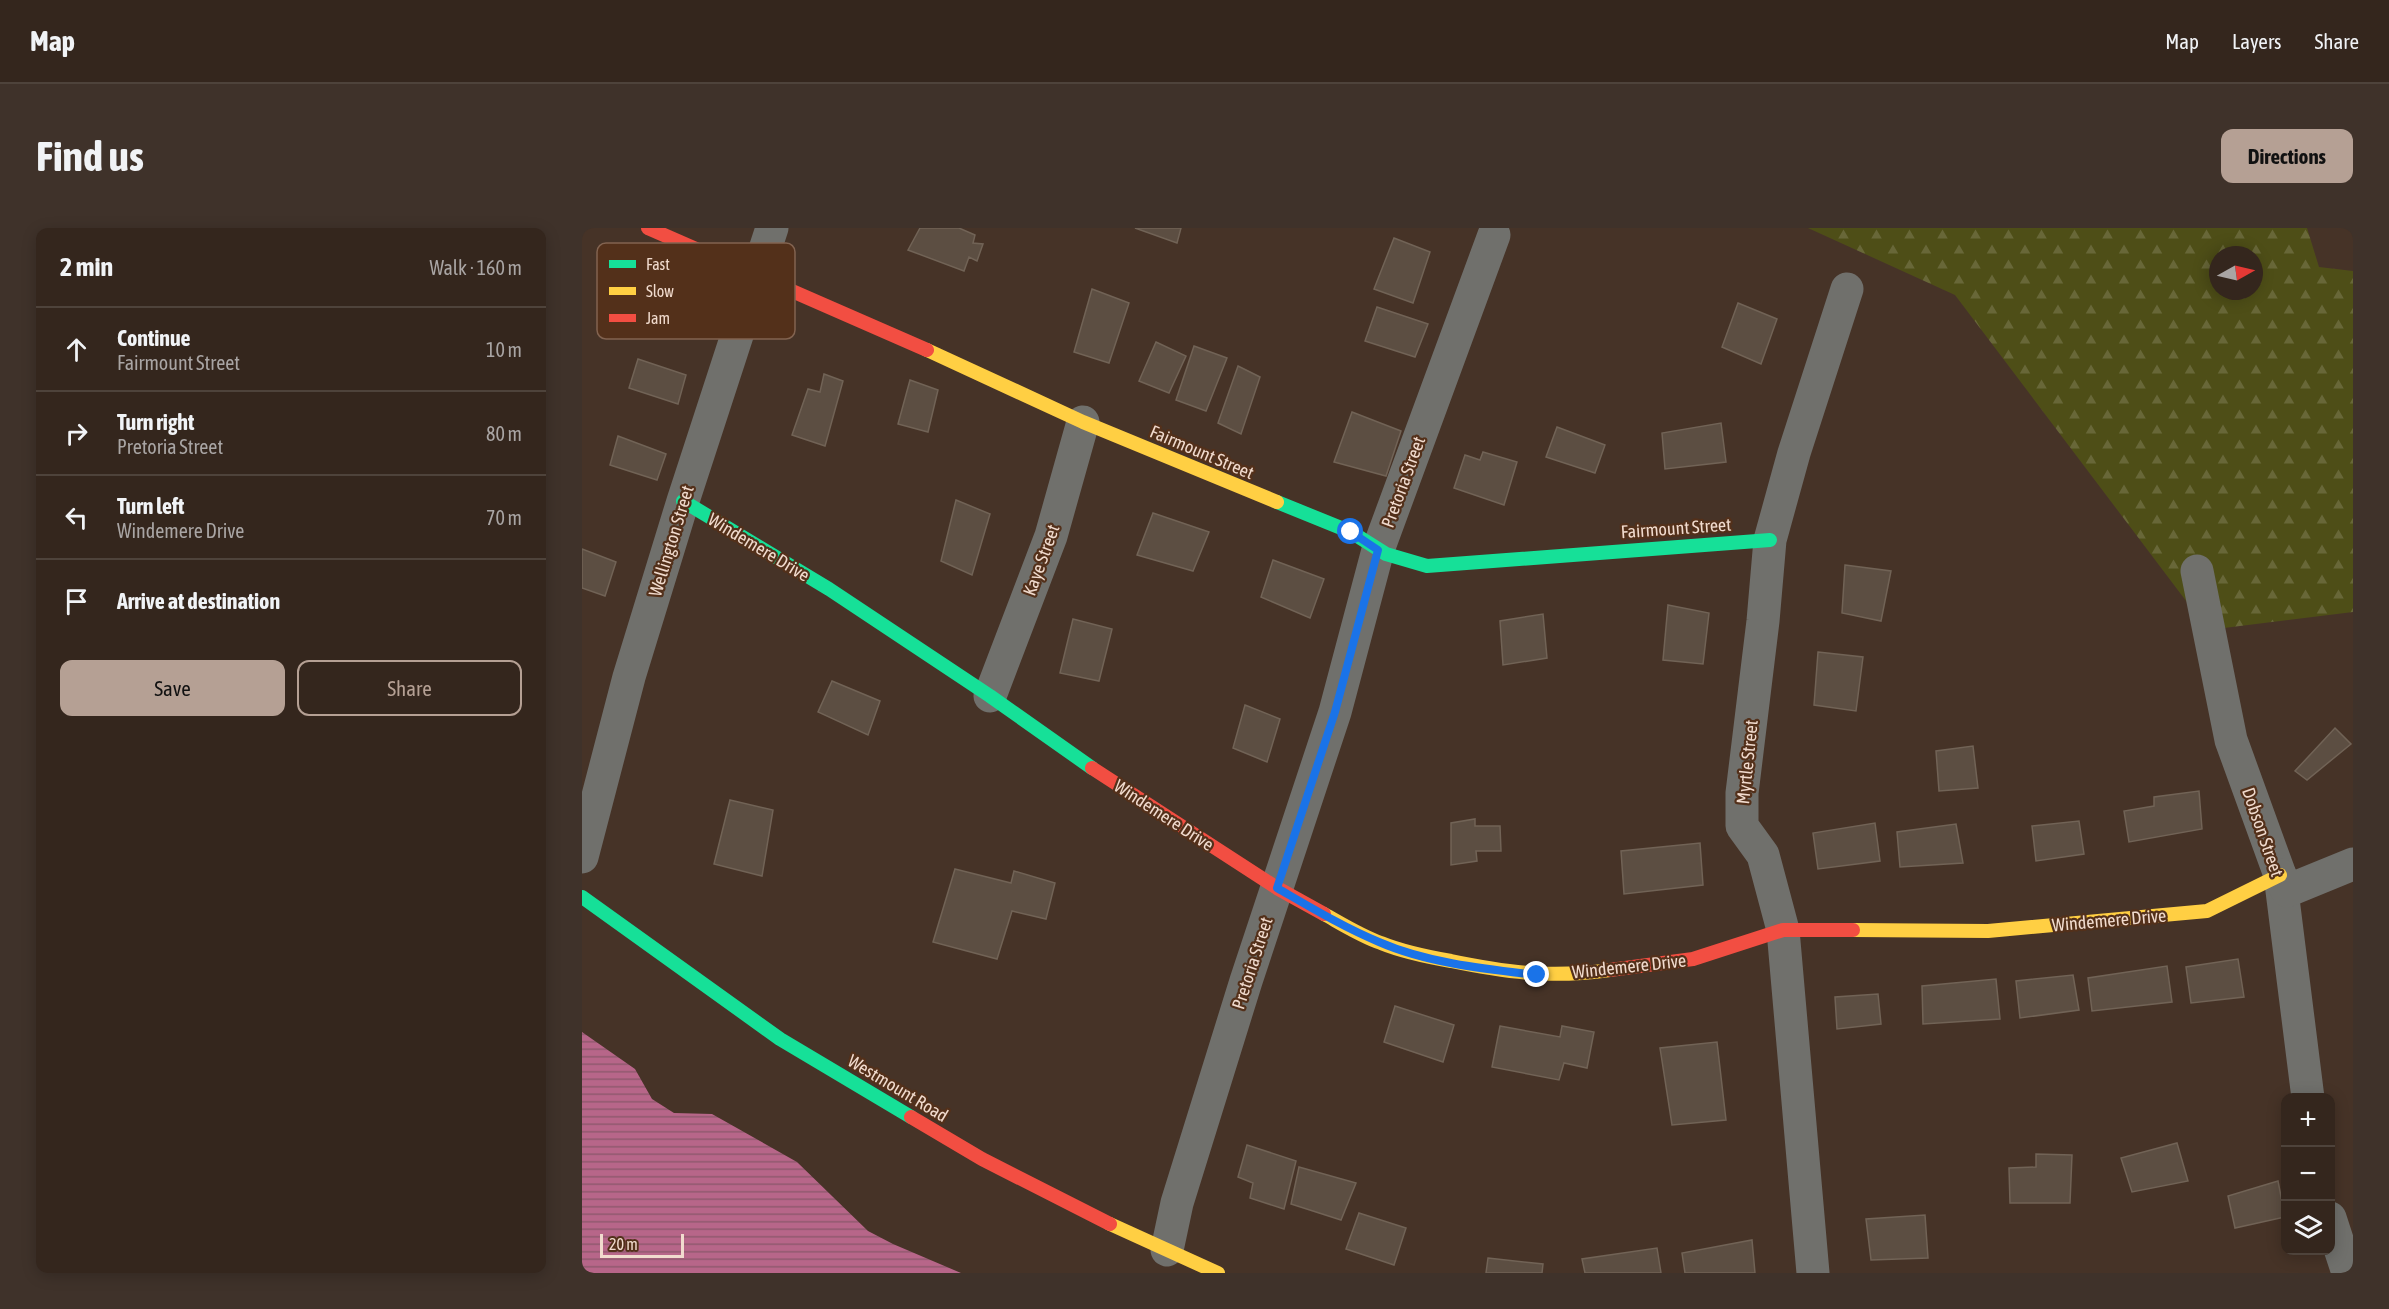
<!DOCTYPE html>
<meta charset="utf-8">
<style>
body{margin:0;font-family:"Asap Condensed",sans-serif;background:#3f322a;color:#f1f3f6}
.controls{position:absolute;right:18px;bottom:18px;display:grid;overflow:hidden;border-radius:12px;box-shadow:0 3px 15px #0003}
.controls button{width:54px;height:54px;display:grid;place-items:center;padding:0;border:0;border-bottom:2px solid #4e433b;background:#34261d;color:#f1f3f6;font:30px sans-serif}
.compass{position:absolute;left:1627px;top:18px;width:54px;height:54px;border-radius:50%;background:#34261d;box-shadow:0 3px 15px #0003;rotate:82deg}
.scale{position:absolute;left:18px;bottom:15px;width:84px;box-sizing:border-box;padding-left:6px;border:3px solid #f1dbce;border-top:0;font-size:16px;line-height:21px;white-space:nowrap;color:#f1dbce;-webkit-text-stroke:4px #53301a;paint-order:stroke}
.stop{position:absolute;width:18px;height:18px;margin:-14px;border:4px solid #1a73e8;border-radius:50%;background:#fff}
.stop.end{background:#1a73e8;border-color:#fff;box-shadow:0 2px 6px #0008}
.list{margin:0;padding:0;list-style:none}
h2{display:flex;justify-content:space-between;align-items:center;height:78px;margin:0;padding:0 24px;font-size:26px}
h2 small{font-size:20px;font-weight:400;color:#a9a5a4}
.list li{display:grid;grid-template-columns:39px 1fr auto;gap:18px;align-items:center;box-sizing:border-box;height:84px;padding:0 24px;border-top:2px solid #4e433b}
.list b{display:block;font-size:22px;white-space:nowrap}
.list p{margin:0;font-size:20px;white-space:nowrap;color:#a9a5a4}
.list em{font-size:20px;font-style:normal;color:#a9a5a4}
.actions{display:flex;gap:12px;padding:18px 24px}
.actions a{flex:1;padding:14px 0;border:2px solid #b5a094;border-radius:12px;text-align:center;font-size:21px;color:#b5a094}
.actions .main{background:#b5a094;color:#111}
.icon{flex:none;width:33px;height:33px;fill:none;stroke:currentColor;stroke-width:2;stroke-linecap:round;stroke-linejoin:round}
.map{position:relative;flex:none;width:1771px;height:1045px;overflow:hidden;border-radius:12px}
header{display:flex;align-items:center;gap:36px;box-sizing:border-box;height:84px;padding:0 30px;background:#34261d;border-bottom:2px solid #4e433b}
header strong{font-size:28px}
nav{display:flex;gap:33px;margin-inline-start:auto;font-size:21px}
.intro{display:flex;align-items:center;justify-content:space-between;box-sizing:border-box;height:144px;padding:0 36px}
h1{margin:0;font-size:42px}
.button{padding:15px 27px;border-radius:12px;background:#b5a094;color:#111;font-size:21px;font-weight:700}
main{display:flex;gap:36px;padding:0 36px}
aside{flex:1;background:#34261d;border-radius:12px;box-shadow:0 3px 15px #0003}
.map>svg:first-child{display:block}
.forest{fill:url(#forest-firs);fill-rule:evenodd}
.water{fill:url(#water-rules)}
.building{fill:#5c4e42;stroke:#716356;stroke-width:1.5}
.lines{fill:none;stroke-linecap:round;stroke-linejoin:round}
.street{stroke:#70706c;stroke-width:33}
.fast{stroke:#16e098;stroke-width:14}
.slow{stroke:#ffcf43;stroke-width:14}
.jam{stroke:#f24e42;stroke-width:14}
.route{stroke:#1a73e8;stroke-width:8}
.labels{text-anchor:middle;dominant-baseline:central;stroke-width:4.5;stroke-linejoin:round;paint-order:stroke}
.street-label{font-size:18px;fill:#f1dbce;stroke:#53301a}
.key{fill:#53301a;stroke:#826350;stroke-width:1.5}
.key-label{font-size:16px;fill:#f1dbce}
</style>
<header>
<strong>Map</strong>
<nav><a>Map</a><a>Layers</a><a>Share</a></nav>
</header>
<div class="intro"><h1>Find us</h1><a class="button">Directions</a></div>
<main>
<aside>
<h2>2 min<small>Walk · 160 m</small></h2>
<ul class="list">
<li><svg class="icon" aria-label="ahead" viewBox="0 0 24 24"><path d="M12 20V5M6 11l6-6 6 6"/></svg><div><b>Continue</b><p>Fairmount Street</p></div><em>10 m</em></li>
<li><svg class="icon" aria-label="right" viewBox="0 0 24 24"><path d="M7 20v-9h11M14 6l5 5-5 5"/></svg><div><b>Turn right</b><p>Pretoria Street</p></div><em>80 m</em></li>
<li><svg class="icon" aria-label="left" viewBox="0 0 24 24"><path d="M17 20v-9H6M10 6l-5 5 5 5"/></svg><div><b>Turn left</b><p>Windemere Drive</p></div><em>70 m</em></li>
<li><svg class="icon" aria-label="arrive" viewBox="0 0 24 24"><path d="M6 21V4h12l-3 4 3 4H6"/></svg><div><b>Arrive at destination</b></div></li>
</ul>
<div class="actions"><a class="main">Save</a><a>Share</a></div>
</aside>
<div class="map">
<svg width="1771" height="1045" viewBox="0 0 1771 1045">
<defs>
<pattern id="forest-firs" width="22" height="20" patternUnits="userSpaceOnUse" patternTransform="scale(1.5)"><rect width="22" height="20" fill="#4e4e17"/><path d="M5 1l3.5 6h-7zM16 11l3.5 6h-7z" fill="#686738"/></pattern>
<pattern id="water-rules" width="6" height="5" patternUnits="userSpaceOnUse" patternTransform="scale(1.5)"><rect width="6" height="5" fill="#b76689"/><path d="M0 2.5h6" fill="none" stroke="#90596f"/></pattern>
</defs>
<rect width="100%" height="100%" fill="#463327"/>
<path class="forest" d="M1226,0H1725L1737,39L1771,43V384L1626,402L1373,67ZM1636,27H1672V63H1636Z"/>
<polygon class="water" points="0,804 53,841 70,871 92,885 130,886 215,934 286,1003 311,1016 379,1045 0,1045"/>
<g class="building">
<polygon points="338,0 377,0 393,7 391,15 401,16 395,33 387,29 382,43 326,22"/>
<polygon points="553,0 599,0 595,15"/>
<polygon points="812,10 848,24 831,75 792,61"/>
<polygon points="510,61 547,75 527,135 492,124"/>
<polygon points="1156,75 1195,91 1179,136 1140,119"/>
<polygon points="795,79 846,96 833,129 783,113"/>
<polygon points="574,114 604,128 587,165 557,153"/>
<polygon points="612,118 645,130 624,183 594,172"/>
<polygon points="56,131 104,147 96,176 47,160"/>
<polygon points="656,138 678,149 659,206 636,195"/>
<polygon points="242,146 261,153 243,218 210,207 226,161 238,164"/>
<polygon points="328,152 356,162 346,204 316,196"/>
<polygon points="770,184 819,203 804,248 752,234"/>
<polygon points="1139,195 1144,234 1083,241 1080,205"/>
<polygon points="975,199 1023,217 1013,245 964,229"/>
<polygon points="36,208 84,226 75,252 28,237"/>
<polygon points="901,224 935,234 922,277 872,260 883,227 898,232"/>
<polygon points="374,272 408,286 390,347 359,333"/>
<polygon points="571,285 627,304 611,343 555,327"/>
<polygon points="0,321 34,334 23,368 0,360"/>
<polygon points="691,332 742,351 728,390 679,369"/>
<polygon points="1263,337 1309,343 1299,393 1260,385"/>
<polygon points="1086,377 1127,385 1121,436 1081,432"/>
<polygon points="961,386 965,430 921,437 918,393"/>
<polygon points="491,391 530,401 517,453 478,445"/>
<polygon points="1236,424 1281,429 1274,483 1232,477"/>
<polygon points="250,453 298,473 286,507 236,484"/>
<polygon points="663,477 698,491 685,534 651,520"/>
<polygon points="1753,500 1769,516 1725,552 1713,543"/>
<polygon points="1391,518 1396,560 1357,563 1354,523"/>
<polygon points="1617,563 1620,601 1547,614 1542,583 1572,578 1572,569"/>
<polygon points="148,572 191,582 180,648 132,636"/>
<polygon points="893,591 893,598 918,598 919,623 894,623 895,633 869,637 869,595"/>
<polygon points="1497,593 1502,626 1454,633 1450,598"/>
<polygon points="1293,595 1298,633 1236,641 1231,605"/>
<polygon points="1374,596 1381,635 1318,639 1315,604"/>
<polygon points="1118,615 1121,657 1042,666 1039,623"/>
<polygon points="373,641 429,655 432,643 473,655 464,691 430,683 415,731 351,714"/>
<polygon points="1656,731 1662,769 1609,775 1604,739"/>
<polygon points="1585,738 1590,774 1510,783 1506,750"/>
<polygon points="1491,747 1497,782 1438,790 1434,753"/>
<polygon points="1414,751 1418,791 1341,796 1340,758"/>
<polygon points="1296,766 1299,796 1255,801 1253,769"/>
<polygon points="813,778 872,797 861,834 802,814"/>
<polygon points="918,798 978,809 980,798 1012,804 1005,840 982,835 977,852 910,839"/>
<polygon points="1135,814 1144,892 1090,897 1078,820"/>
<polygon points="1595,915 1606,953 1550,964 1539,930"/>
<polygon points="665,917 714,933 702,981 668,970 671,955 656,949"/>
<polygon points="1454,926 1490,927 1488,975 1428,975 1427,940 1454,939"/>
<polygon points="717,939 774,955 759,992 709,976"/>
<polygon points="1696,953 1703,989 1653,1000 1646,968"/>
<polygon points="777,985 824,1000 812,1037 764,1021"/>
<polygon points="1343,987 1346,1030 1289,1032 1284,991"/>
<polygon points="1170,1012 1173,1045 1103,1045 1100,1025"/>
<polygon points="1075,1020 1079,1045 1003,1045 1000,1031"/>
<polygon points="906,1030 961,1036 960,1045 904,1045"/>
</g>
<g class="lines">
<g class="street">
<polyline points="1615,343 1649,512 1698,647 1726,870"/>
<polyline points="408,468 469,308 501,194"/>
<polyline points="0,629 47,449 101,273 190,0"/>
<polyline points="1698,647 1705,663 1771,636"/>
<polyline points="1748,990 1766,1045"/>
<polyline points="585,1022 595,975 664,753 753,484 796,322 912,7"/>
<polyline points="1231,1045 1201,702 1181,627 1160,598 1160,565 1181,393 1188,312 1212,225 1265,61"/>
</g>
<g class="fast">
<polyline points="101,273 247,361 408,468 510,540"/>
<polyline points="695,274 769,304 804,326 845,338 1188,312"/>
<polyline points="0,669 198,811 329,889"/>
</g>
<g class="slow">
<polyline points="345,122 501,194 695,274"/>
<path d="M742,686C760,696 779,708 799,715C821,724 846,729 869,733C927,745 970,750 1028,742"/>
<polyline points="1271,702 1406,703 1625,683 1698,647"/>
<polyline points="528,996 636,1045"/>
</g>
<g class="jam">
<polyline points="66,0 345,122"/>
<polyline points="510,540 695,660 742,686"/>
<polyline points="1028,742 1111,731 1201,702 1271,702"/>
<polyline points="329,889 400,931 528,996"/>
</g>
</g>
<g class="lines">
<path class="route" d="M769,304L796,322L753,484L695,660C728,679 761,699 797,714C845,735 903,741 955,747"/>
</g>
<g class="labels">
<g class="street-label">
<text transform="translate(620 224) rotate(23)">Fairmount Street</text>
<text transform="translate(821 254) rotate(-70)">Pretoria Street</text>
<text transform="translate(1094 300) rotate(-4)">Fairmount Street</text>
<text transform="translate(89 313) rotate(-73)">Wellington Street</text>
<text transform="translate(177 319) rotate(31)">Windemere Drive</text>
<text transform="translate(459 332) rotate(-70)">Kaye Street</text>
<text transform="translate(1165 534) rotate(-84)">Myrtle Street</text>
<text transform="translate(582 587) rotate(33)">Windemere Drive</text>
<text transform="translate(1681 604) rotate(71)">Dobson Street</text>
<text transform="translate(1527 692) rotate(-5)">Windemere Drive</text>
<text transform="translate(670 735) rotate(-72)">Pretoria Street</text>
<text transform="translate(1047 738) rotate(-6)">Windemere Drive</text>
<text transform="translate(316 860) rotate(31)">Westmount Road</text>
</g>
</g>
<rect x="15" y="15" width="198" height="96" rx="9" class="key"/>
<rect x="27" y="32" width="27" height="8" fill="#16e098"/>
<rect x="27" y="59" width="27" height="8" fill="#ffcf43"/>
<rect x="27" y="86" width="27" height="8" fill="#f24e42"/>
<g class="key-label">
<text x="64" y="42">Fast</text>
<text x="64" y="69">Slow</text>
<text x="64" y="96">Jam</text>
</g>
</svg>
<div class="controls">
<button>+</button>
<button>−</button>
<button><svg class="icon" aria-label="layers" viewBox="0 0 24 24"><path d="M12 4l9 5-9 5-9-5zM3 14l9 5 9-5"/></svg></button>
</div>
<svg class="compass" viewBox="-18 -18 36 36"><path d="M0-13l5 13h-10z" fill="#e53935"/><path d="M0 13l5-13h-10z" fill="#a9a5a4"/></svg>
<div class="scale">20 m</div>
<div class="stop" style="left:769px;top:304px"></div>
<div class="stop end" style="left:955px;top:747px"></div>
</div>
</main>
